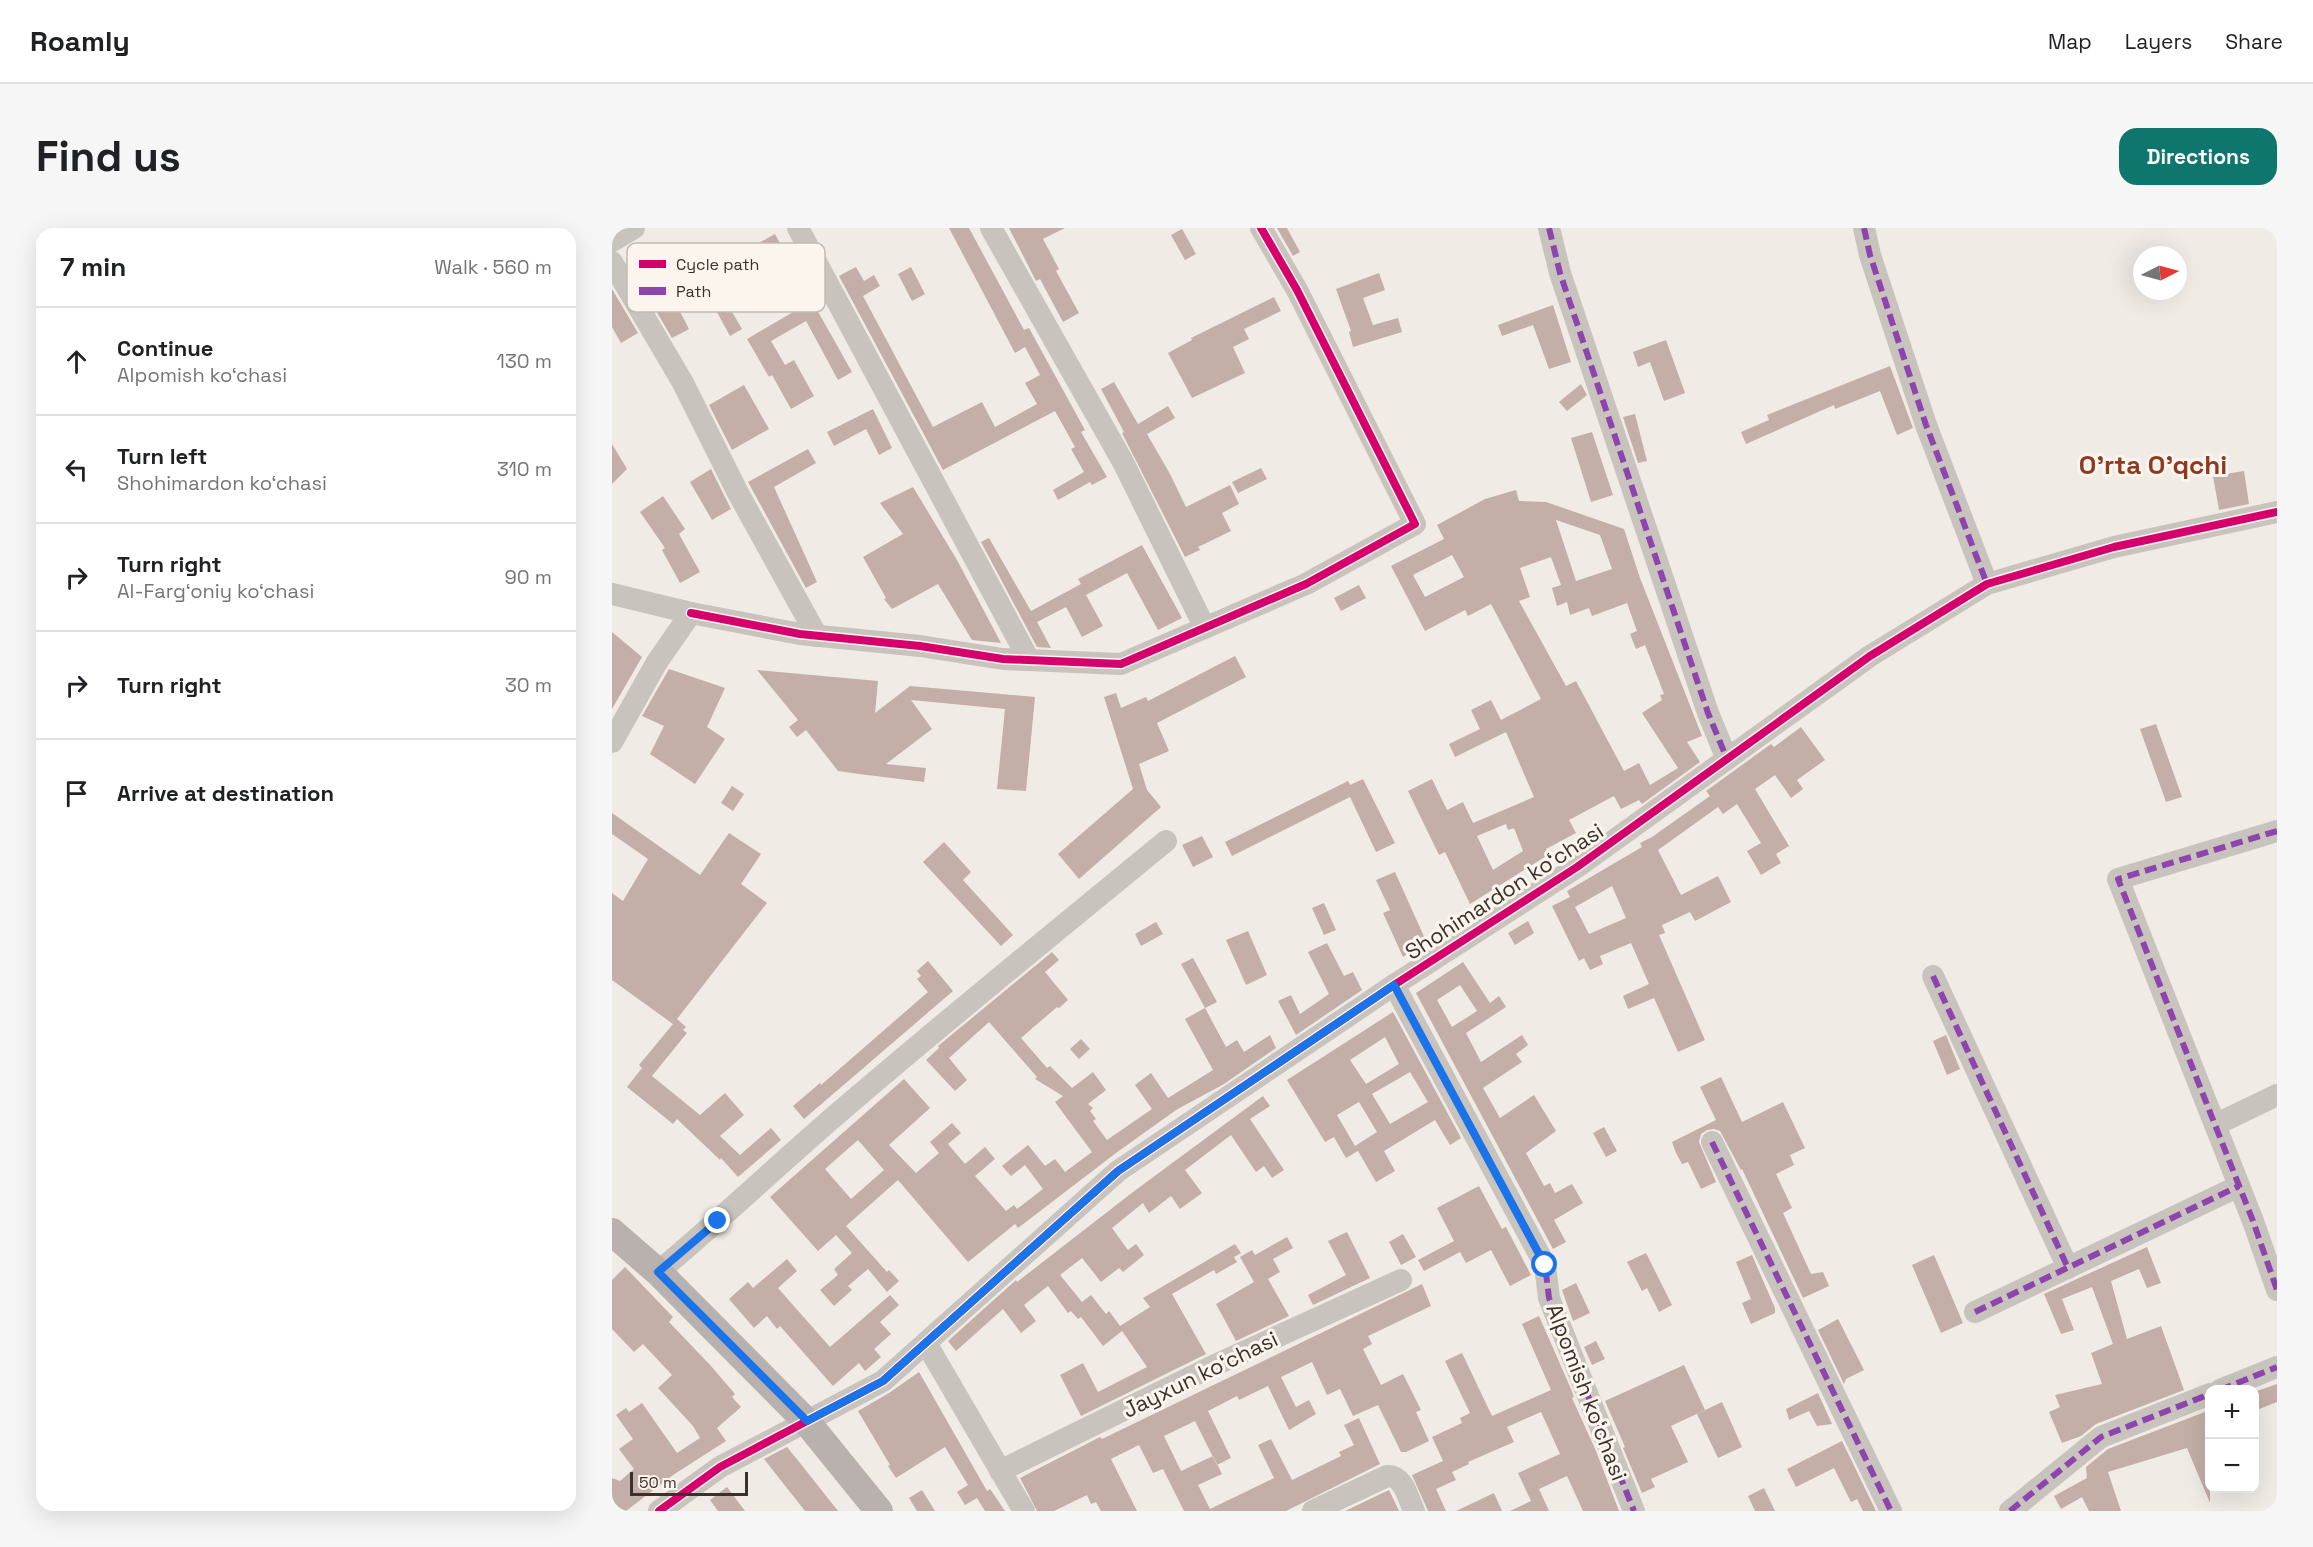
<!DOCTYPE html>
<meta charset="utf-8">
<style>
body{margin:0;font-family:"Space Grotesk",sans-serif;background:#f6f6f6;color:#202124}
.controls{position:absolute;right:18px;bottom:18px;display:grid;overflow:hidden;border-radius:12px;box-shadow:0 6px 24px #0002}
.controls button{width:54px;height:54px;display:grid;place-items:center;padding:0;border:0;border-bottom:2px solid #e0e0e0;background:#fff;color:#202124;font:30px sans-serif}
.compass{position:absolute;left:1521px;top:18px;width:54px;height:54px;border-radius:50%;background:#fff;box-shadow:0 6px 24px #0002;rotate:84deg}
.scale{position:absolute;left:18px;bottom:15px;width:118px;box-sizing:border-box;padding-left:6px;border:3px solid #3b302b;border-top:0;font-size:16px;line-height:21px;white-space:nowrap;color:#3b302b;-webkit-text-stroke:4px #fbf5ee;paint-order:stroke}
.stop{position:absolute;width:18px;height:18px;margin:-14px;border:4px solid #1a73e8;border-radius:50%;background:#fff}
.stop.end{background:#1a73e8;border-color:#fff;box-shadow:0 2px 6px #0008}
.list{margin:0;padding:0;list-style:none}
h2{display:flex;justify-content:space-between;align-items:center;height:78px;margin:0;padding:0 24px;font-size:26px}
h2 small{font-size:20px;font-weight:400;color:#757577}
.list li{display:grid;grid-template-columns:39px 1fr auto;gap:18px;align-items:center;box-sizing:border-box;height:108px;padding:0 24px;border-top:2px solid #e0e0e0}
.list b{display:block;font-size:22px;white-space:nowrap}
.list p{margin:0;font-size:20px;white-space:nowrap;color:#757577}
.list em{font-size:20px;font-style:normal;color:#757577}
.icon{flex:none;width:33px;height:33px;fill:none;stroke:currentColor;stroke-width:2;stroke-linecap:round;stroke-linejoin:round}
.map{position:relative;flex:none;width:1665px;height:1283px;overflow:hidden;border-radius:18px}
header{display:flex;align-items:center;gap:36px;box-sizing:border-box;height:84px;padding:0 30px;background:#fff;border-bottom:2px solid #e0e0e0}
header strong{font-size:28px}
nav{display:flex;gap:33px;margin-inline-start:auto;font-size:21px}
.intro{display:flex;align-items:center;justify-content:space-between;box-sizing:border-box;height:144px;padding:0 36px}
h1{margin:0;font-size:42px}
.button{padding:15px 27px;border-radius:18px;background:#0f766e;color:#fff;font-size:21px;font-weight:700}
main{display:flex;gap:36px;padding:0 36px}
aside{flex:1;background:#fff;border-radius:18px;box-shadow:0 6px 24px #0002}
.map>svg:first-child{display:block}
.building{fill:#c3afa7;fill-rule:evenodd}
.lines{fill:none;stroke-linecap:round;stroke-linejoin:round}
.minor{stroke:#c9c3be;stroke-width:22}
.major{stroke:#b8b1ad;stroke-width:28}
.quiet{stroke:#8e44ad;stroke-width:6;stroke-dasharray:12 6;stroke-linecap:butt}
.cycleway-casing{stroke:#fbf5ee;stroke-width:11}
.cycleway{stroke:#d6006c;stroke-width:8}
.route{stroke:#1a73e8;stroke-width:8}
.labels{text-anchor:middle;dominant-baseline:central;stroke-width:6;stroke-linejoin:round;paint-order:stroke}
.street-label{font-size:22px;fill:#3b302b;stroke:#fbf5ee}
.quarter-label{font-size:26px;font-weight:bold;fill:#8c3b22;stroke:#fbf5ee}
.key{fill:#fbf5ee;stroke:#c1bab4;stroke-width:1.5}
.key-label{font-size:16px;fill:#3b302b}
</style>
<header>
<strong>Roamly</strong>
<nav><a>Map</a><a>Layers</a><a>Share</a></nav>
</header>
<div class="intro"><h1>Find us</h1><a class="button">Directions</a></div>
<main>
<aside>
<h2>7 min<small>Walk · 560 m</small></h2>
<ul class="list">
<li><svg class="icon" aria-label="ahead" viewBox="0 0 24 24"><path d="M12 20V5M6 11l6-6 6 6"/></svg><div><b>Continue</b><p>Alpomish koʻchasi</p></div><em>130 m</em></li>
<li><svg class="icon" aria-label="left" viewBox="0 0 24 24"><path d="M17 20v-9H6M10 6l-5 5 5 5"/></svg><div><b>Turn left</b><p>Shohimardon koʻchasi</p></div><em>310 m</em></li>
<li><svg class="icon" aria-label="right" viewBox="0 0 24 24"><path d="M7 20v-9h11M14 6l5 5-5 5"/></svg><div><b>Turn right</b><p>Al-Fargʻoniy koʻchasi</p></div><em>90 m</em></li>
<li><svg class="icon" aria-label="right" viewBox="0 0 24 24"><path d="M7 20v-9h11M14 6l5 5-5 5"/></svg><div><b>Turn right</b></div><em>30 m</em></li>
<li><svg class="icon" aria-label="arrive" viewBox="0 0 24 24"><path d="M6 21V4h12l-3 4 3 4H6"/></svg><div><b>Arrive at destination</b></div></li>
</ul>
</aside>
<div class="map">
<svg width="1665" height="1283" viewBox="0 0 1665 1283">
<rect width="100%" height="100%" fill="#f0ebe5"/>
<g class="building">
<polygon points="337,0 357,0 412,102 417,100 473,202 469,204 495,249 480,257 478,254 446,272 441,262 472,244 459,221 463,219 443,183 331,242 227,48 244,39 252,53 262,47 268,58 251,68 321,199 370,174 383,199 425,176 413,155 428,147 413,119 403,125"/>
<polygon points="397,0 453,0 431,11 447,41 444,43 467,85 451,94 428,51 424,53"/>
<polygon points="665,0 675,0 688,24 681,28"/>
<polygon points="570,1 584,26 573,32 559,7"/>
<polygon points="163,6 182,41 116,77 130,101 118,108 94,64 66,80 77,101 60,110 40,76 97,43 104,56 132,41 125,27"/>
<polygon points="299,39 313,66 300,73 286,46"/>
<polygon points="767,45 773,62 751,70 761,97 786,90 790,104 741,119 737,104 739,103 724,61"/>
<polygon points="0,61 26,105 9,115 0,99"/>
<polygon points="662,69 669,83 632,101 637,111 621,119 633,145 580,170 556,125 580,112 579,110"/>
<polygon points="200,73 240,144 226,152 194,93 159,113 173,137 182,132 202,168 179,181 160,147 157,149 135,111"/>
<polygon points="941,77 959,134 937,141 921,97 890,108 886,97"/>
<polygon points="1054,112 1073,165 1052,173 1038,134 1026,139 1021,124"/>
<polygon points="1278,138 1301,200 1285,207 1268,163 1223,181 1222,177 1134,216 1129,204 1157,192 1155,187"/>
<polygon points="502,154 526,196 556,178 563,190 535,206 558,246 574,279 618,257 627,276 610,285 619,303 586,319 588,322 573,329 510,205 512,204 489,161"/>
<polygon points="969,156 975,167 955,183 947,174"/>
<polygon points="132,157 157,201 120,222 97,177"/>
<polygon points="261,181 280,220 267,227 254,201 222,218 215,204"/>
<polygon points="1023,186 1035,233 1026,235 1011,189"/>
<polygon points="980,204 1001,267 979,274 959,210"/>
<polygon points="0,216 15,241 0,256"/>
<polygon points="196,221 204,235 162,259 205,354 194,360 136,254"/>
<polygon points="649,240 655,251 626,265 620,254"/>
<polygon points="99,241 119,281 100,292 78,254"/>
<polygon points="1632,243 1637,276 1607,282 1601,248"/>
<polygon points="301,259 345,332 389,415 360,412 326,356 280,381 272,371 274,370 251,329 291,306 268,275"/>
<path d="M904,262L907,273L934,274L1012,301L1028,350L1090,508L1075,514L1088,534L1030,576L1027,572L1009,581L1002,568L957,592L964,605L934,621L936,627L858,676L833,624L827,627L796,563L820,551L835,582L851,574L861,595L922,569L894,504L843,529L837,516L868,501L859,482L879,472L889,492L929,471L879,376L856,388L853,382L813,403L779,338L832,311L825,297L873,271ZM944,292L988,307L1000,341L964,353ZM840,327L852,349L813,369L801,347ZM939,329L949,357L940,360L945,378L955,374L958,387L977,380L980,388L1015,375L1025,403L1018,406L1024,421L1033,417L1052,466L1048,467L1050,472L1030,485L1066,540L1038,557L1027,535L1012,543L964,453L954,458L907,373L918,369L908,340ZM894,596L896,602L902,600L911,623L881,642L865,608Z"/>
<polygon points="51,268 73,301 67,306 88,344 68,355 50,322 53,320 28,284"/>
<polygon points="377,310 419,383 469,356 466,351 530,317 570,390 546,402 515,345 474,367 491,398 470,409 454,379 425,394 439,420 425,419 369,314"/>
<polygon points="747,357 754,370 729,383 722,370"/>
<polygon points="0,404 30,429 0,481"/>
<polygon points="623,428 634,449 545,495 557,523 527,536 535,562 549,579 467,651 446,626 521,561 492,469 504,465 509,480 534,469 536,473"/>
<polygon points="57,441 113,460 95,499 113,511 83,556 38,526 52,498 30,488"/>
<polygon points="145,442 266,453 263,485 298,458 423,469 414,563 385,561 393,481 299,472 320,501 274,536 314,540 312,554 247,546 226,543 194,502 185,509 177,499 186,492"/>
<polygon points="1544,496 1570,569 1554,574 1528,501"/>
<path d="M1189,499L1213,532L1185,552L1191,561L1179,570L1163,547L1143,561L1177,618L1164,626L1169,635L1149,647L1135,623L1149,615L1125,576L1111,586L1106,579L1046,622L1069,667L1106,648L1119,674L1083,693L1078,684L1050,697L1053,705L1047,707L1093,812L1066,824L1042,770L1016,781L1011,768L1037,756L1019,715L988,728L991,736L978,742L972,730L967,733L940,678L958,669L955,663L1030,619L1028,615L1040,609L1098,568L1094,563L1159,516L1162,519ZM1000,658L1014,690L977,706L963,679Z"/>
<polygon points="751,551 783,615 764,624 738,569 620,628 613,614 736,553 738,557"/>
<polygon points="120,558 132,566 121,583 109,575"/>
<polygon points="0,585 88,647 117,605 149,626 129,656 155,675 65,791 74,799 71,802 75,805 40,848 88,887 113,865 132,887 108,908 128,927 159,900 169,912 126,949 109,930 108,932 65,891 61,896 15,859 30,840 27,837 61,796 0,752 0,665 11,673 36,631 0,606"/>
<polygon points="590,608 601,629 581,639 570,617"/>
<polygon points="332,614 359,644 351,652 401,707 389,718 311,634"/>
<polygon points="783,644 814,713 791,729 771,685 778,682 764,652"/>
<polygon points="712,675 724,702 712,707 700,680"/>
<polygon points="916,693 922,705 903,717 896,705"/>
<polygon points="544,694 551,706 529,718 523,706"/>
<polygon points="636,703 655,747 634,757 614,712"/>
<polygon points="715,715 732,748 741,744 750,762 684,807 666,773 679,767 688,786 717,766 696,724"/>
<path d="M440,724L447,732L433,744L456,772L447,780L445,779L409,810L435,840L438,838L460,860L481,844L494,862L476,876L481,880L478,883L484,891L481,893L495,912L540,881L523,857L539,845L556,870L601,842L573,791L593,780L614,819L625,812L632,824L658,807L664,820L612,856L564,882L504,925L406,1000L403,996L356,1034L286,952L234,998L275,1044L277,1042L287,1053L275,1064L256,1041L236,1058L240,1062L222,1078L208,1062L226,1047L222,1041L240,1025L224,1007L206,1023L158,969L292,851L318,880L277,917L304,945L327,925L318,914L340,895L349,905L336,916L353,936L373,919L383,931L363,948L394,983L402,977L405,981L431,961L413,937L399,948L390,938L416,917L433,938L443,931L453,944L480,924L443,874L451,868L423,851L425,849L377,794L337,830L355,852L343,863L314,832L327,820L326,818ZM246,912L272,942L239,971L213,941Z"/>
<polygon points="581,730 605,774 593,780 569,736"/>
<polygon points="316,733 341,763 192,891 181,878 208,855 209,857 316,764 305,751 309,748 305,743"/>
<path d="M851,734L878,775L887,768L894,779L854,805L869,834L910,807L916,817L904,826L910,834L871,860L888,890L922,867L944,903L914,925L932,958L938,955L943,965L960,956L971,975L942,992L954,1014L941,1021L804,765ZM848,757L865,783L840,799L825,772Z"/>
<path d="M781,784L849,910L838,917L823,892L772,923L783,943L764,954L746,923L734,930L722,909L713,914L675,852ZM773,809L787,836L754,856L738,832ZM798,844L816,874L778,896L760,866ZM747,874L765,904L743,918L725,887Z"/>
<polygon points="1334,807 1348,841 1335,847 1321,813"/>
<polygon points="469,811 478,821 467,831 458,821"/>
<polygon points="1109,849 1130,894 1171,874 1193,920 1178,927 1182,937 1164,946 1180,980 1171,985 1199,1046 1211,1044 1217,1058 1191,1070 1130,941 1129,942 1108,903 1102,901 1095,902 1089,906 1087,914 1104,954 1089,961 1076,934 1070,936 1064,925 1060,914 1104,892 1088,859"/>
<polygon points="651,868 658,878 638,891 672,942 660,950 652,938 644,944 619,907 573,942 590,965 568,981 559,968 537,985 531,975 500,1000 516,1022 524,1016 532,1027 511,1044 507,1040 489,1054 470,1030 448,1047 470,1074 479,1067 494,1086 497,1083 508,1098 538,1079 531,1070 623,1016 629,1025 622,1029 625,1034 604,1046 602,1042 560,1066 594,1126 469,1188 448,1147 471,1135 486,1164 535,1139 510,1103 491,1118 469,1089 466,1091 459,1083 456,1085 436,1058 412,1077 424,1093 409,1105 391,1081 344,1123 336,1113 404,1052 405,1054 521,964"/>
<polygon points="992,899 1005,923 994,929 981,905"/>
<polygon points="867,958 890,1001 894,999 919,1047 898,1058 879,1022 854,1035 848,1024 812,1043 806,1032 842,1013 825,980"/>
<polygon points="735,1004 758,1050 701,1077 696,1067 734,1047 716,1013"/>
<polygon points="791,1006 804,1029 789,1037 777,1014"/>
<polygon points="675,1009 681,1020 661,1031 668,1044 656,1051 677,1088 624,1113 604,1076 642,1054 628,1029 640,1022 643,1027"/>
<polygon points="1535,1019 1549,1055 1535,1060 1527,1041 1499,1053 1515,1111 1549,1098 1572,1162 1484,1196 1469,1208 1450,1215 1437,1184 1448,1179 1443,1167 1490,1156 1479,1125 1501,1116 1480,1059 1450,1071 1462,1102 1449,1106 1432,1066"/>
<polygon points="1034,1025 1060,1077 1047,1084 1035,1060 1030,1063 1015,1034"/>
<polygon points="1140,1027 1163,1080 1163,1085 1139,1096 1130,1075 1139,1071 1124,1034"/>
<polygon points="1322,1027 1351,1095 1329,1105 1300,1037"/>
<polygon points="175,1031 185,1043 166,1060 218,1119 278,1067 287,1077 268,1094 279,1106 262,1121 269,1129 253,1143 247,1135 221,1158 168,1098 165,1101 155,1088 142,1100 117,1071 136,1054 141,1060"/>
<polygon points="13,1039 61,1089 57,1094 99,1138 123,1166 120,1169 129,1179 105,1200 114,1213 61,1247 14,1283 0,1283 0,1250 8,1253 22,1241 7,1221 21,1211 4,1187 14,1180 17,1184 30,1175 65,1225 88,1210 81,1198 46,1160 60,1147 31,1116 22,1124 0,1101 0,1052"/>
<polygon points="964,1055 978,1085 961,1093 950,1062"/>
<polygon points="810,1056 819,1078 756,1108 760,1116 751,1121 769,1157 791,1146 809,1182 804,1184 817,1213 794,1224 789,1224 766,1177 741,1188 728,1161 715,1167 700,1134 669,1149 684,1179 697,1172 704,1186 677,1202 656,1158 627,1172 625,1168 596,1183 619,1230 605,1237 583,1193 552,1208 569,1243 601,1228 610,1246 586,1257 598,1281 662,1250 646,1217 659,1211 680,1252 729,1228 727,1224 742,1217 732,1197 747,1190 768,1236 674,1283 572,1283 551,1241 541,1245 527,1217 499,1231 525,1283 489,1283 484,1274 479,1276 475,1267 442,1283 425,1283 408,1250 488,1209 490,1211"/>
<polygon points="927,1088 959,1161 962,1169 960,1170 984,1223 1007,1283 971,1283 955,1248 927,1261 937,1283 898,1283 919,1273 906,1245 948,1226 929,1184 895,1199 902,1214 856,1234 857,1236 840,1244 844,1252 824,1261 834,1283 816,1283 800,1247 831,1233 820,1209 850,1195 848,1190 858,1185 833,1133 850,1125 880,1188 939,1162 910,1096"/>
<polygon points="1226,1091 1252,1142 1234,1151 1232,1156 1206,1102"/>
<polygon points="984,1113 993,1131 980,1137 972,1119"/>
<polygon points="1072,1137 1093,1182 1059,1198 1076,1234 1039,1251 1043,1259 1030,1265 1011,1220 1013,1219 993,1173"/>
<polygon points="307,1144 375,1263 378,1261 393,1283 373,1283 365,1270 353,1277 345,1264 356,1257 333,1219 284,1250 276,1238 278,1237 246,1183 277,1165"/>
<polygon points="1665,1156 1665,1174 1642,1183 1642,1164"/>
<polygon points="1206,1165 1220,1196 1205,1198 1197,1183 1177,1192 1174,1181"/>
<polygon points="1110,1174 1130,1219 1106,1230 1085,1186"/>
<polygon points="1598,1182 1598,1275 1575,1220 1496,1244 1509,1283 1477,1283 1470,1269 1449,1281 1442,1268 1475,1250 1474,1239 1496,1221"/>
<polygon points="1230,1213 1264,1283 1251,1283 1245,1271 1239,1274 1222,1240 1184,1259 1175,1241"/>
<polygon points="175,1219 188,1235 226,1283 193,1283 152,1231"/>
<polygon points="115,1259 133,1283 106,1283 98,1272"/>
<polygon points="1152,1260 1163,1283 1143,1283 1136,1268"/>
<polygon points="310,1262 323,1283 305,1283 297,1270"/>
<polygon points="777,1262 787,1283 733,1283"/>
<polygon points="882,1265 890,1283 844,1283"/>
</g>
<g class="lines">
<g class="minor">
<polyline points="186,0 417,432"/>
<polyline points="379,0 511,234 593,400"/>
<polyline points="937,0 948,45 1096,485 1115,531"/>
<polyline points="1252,0 1258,27 1314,197 1375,356"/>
<polyline points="0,13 22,0"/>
<polyline points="0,34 71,155 126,265 205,408"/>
<polyline points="0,366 79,385 45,434 0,514"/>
<polyline points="79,385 188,406 308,418 391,431 509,436 694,356 803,296 685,62 649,0"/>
<polyline points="1665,603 1506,651 1641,993 1665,1062"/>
<polyline points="1321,748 1456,1040"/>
<polyline points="782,757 933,1037 937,1070 1022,1283"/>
<polyline points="1603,897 1665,867"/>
<polyline points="1100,914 1279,1283"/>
<path d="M46,1044C112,989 173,930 238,875C342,786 448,700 554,613"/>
<polyline points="1363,1084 1627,958"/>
<polyline points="314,1115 412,1283"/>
<polyline points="1608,1162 1665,1139"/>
<polyline points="388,1243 601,1138 789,1052"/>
<polyline points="47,1283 108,1239 271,1153 506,943 782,757 965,639 1258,428 1375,356 1502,319 1665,284"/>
<path d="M701,1283L775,1248C792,1247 796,1270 802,1283"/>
<polyline points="1398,1283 1489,1209 1598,1166"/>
</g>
<polyline class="major" points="0,1004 46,1044 194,1193 267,1283"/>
<g class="quiet">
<polyline points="937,0 948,45 1096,485 1115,531"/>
<polyline points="1252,0 1258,27 1314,197 1375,356"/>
<polyline points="1665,603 1506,651 1641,993 1665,1062"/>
<polyline points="1321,748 1456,1040"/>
<polyline points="782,757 933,1037 937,1070 1022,1283"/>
<polyline points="1100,914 1279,1283"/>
<polyline points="1363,1084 1627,958"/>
<polyline points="1608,1162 1665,1139"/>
<polyline points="1398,1283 1489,1209 1598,1166"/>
</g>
<defs>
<g id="cycleway">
<polyline points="79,385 188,406 308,418 391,431 509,436 694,356 803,296 685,62 649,0"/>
<polyline points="47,1283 108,1239 271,1153 506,943 782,757 965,639 1258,428 1375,356 1502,319 1665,284"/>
</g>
</defs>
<use href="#cycleway" class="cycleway-casing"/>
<use href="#cycleway" class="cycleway"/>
</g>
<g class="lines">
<polyline class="route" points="106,993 46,1044 195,1193 271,1153 506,943 782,757 933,1037"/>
</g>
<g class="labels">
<g class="street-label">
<text transform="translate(892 663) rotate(-33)">Shohimardon koʻchasi</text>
<text transform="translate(588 1146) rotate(-26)">Jayxun koʻchasi</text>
<text transform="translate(975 1164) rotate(69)">Alpomish koʻchasi</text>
</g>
<g class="quarter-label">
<text x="1541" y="237">O'rta O'qchi</text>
</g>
</g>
<rect x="15" y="15" width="198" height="69" rx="9" class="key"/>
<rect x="27" y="32" width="27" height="8" fill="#d6006c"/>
<rect x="27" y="59" width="27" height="8" fill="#8e44ad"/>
<g class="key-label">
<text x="64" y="42">Cycle path</text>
<text x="64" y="69">Path</text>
</g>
</svg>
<div class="controls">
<button>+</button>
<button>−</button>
</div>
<svg class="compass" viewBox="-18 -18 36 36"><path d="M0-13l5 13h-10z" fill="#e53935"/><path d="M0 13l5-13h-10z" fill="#757577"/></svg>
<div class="scale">50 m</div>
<div class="stop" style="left:933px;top:1037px"></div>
<div class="stop end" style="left:106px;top:993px"></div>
</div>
</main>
